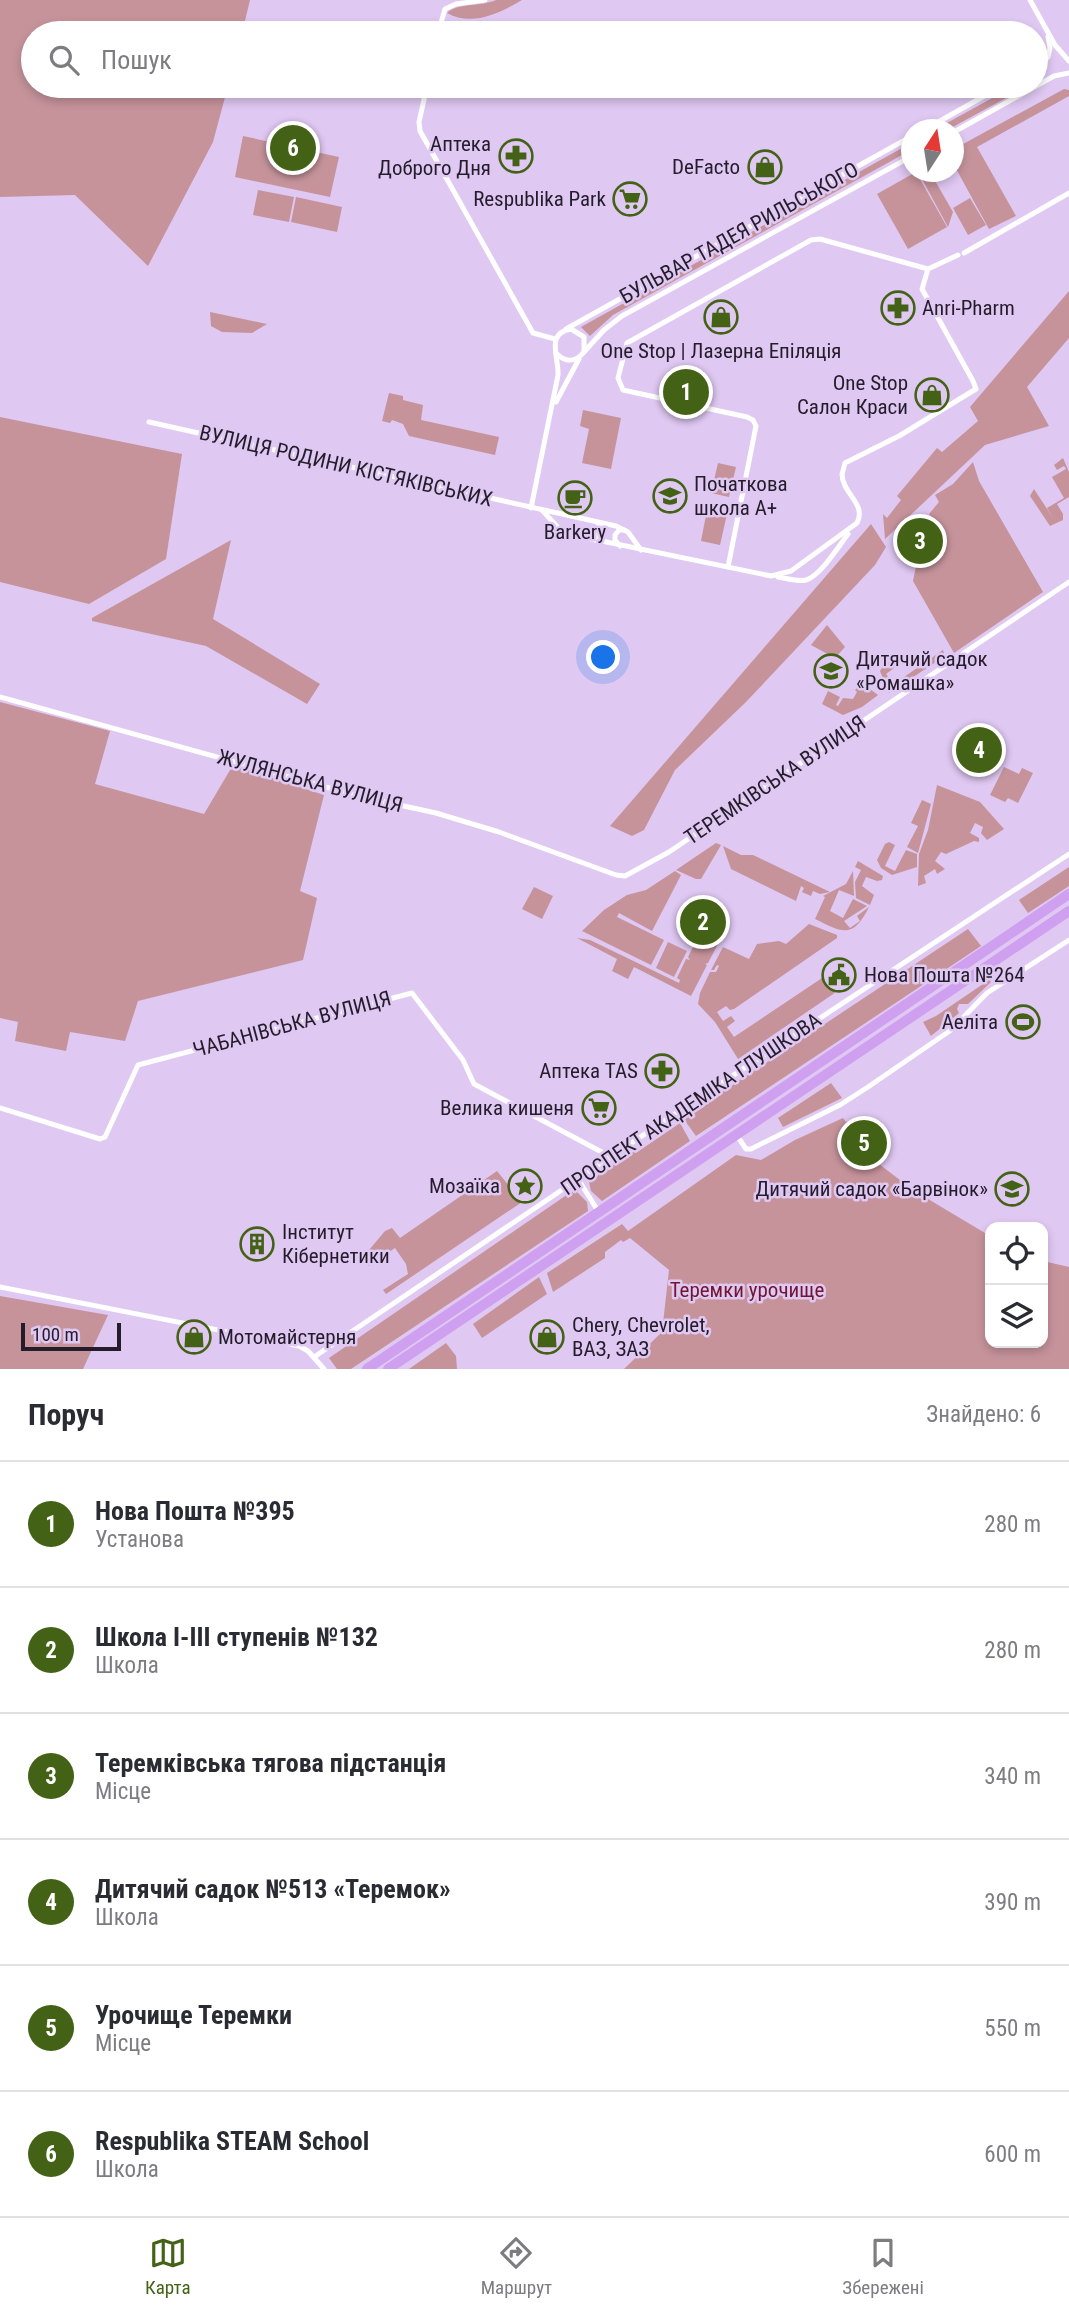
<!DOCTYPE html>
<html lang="uk">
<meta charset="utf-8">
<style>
body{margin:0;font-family:"Roboto Condensed",sans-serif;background:#f7f7f7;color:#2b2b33}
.controls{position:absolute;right:21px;bottom:21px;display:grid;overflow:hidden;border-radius:14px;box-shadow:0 4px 10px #0003}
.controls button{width:63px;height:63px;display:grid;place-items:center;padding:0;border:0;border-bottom:2px solid #e1e1e2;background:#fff;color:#2b2b33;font:35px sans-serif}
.compass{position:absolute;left:901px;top:119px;width:63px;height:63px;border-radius:50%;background:#fff;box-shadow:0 4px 10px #0003;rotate:12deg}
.scale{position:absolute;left:21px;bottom:18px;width:100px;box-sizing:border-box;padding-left:7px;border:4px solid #251c2b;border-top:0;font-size:19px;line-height:24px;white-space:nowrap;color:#251c2b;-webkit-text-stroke:5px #dfc8f2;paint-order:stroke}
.you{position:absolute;left:604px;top:658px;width:24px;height:24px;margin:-18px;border:5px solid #fff;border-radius:50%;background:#1a73e8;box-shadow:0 0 0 10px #1a73e833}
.badge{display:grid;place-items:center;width:46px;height:46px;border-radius:50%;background:#436215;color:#fff;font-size:23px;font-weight:700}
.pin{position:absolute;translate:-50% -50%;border:4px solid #fff;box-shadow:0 2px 7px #0006}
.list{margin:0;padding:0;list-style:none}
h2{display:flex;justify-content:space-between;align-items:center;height:91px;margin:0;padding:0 28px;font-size:30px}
h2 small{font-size:23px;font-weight:400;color:#7c7c81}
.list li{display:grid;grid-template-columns:46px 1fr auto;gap:21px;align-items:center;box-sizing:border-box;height:126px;padding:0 28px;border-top:2px solid #e1e1e2}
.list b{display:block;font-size:26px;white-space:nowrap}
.list p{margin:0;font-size:23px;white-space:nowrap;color:#7c7c81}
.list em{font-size:23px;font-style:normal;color:#7c7c81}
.icon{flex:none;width:38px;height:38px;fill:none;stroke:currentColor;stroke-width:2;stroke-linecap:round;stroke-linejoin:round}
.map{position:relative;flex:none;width:1069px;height:1369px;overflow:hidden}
.search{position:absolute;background:#fff;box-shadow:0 4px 10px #0003;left:21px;right:21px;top:21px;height:77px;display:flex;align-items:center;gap:18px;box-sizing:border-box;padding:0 24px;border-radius:38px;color:#7c7c81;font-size:26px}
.sheet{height:847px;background:#fff}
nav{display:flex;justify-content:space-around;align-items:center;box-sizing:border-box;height:98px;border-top:2px solid #e1e1e2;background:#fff;font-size:19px;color:#7c7c81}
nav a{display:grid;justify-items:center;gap:4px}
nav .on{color:#436215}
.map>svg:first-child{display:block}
.green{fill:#c6939b}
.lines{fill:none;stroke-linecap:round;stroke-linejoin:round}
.minor{stroke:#fff;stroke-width:5}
.trunk{stroke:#cea0ef;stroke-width:10}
.labels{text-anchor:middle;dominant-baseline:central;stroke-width:5;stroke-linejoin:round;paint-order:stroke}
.poi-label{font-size:21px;fill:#251c2b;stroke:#dfc8f2;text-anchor:end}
.street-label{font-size:21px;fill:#251c2b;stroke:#dfc8f2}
.park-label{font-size:21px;fill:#711630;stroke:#dfc8f2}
</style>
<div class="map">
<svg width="1069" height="1369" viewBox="0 0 1069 1369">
<rect width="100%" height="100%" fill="#dfc8f2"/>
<g class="green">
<polygon points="0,0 250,0 242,33 33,33 33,86 228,86 213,142 148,266 75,195 0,197"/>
<path d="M496,0H522C500,13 472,27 447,13C459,2 481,7 496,0Z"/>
<polygon points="1014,86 1028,86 949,129 936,129"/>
<polygon points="1064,89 1069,90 1069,96 977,147 1016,216 989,229 954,165 954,149"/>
<polygon points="243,136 339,157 330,197 235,177"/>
<polygon points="911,143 911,150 613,315 590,336 581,327"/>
<polygon points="916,172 947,227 908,249 877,194"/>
<polygon points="918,172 930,172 953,212 948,227"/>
<polygon points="258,190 294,197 289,222 253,215"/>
<polygon points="296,197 342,207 337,232 291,222"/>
<polygon points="970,198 986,225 968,235 953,208"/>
<polygon points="1069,291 1069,338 1027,387 1049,426 985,445 885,539 883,514 887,518 901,500 897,496 937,448 942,452 978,421 970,407"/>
<polygon points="210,312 267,324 252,333 222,332 211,326"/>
<polygon points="389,393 403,396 403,400 423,405 421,420 499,437 495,455 409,436 403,424 392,420 390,423 382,421"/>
<polygon points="583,410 621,418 611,469 582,463 589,429 580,426"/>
<polygon points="0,417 182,454 166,559 89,604 0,582"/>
<polygon points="1063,458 1069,472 1069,497 1057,504 1063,514 1063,520 1050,526 1030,496 1034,489 1053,518 1047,508 1064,498 1052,477 1066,469 1064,466 1057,470 1054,465"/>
<polygon points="973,462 979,481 1043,592 954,653 913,581 917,561 945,537 929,514 939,502 935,495 953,484"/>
<polygon points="718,463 736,467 729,497 711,493"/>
<polygon points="707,510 727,514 720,545 701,541"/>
<polygon points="871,524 886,547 875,565 746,702 675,770 644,830 632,836 610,826"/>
<polygon points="231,540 213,619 320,684 307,704 206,646 92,621 92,618"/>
<polygon points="827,625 845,647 835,658 811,645"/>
<polygon points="943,650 945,656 889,693 880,671 883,666 901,655 905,660 886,674 894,684"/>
<polygon points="863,684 878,695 862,707 843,715 822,704 828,691 840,697 836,705 838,706 843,698 853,699 857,692 855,690 857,688 861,689"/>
<polygon points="0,702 110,731 95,784 204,814 233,765 324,795 300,891 317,898 303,960 138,1001 125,1041 70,1032 66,1051 15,1041 18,1022 0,1018"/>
<polygon points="1004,767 1019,774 1022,768 1033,773 1018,803 1008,798 1005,802 990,795"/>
<polygon points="937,785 980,802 1004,829 987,840 981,833 983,827 975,823 970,833 979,838 979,842 974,841 946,854 941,852 935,861 945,869 937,874 935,869 924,876 926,883 918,886 919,854 928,830"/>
<polygon points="922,800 931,804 918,853 907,847 918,826 911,823"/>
<polygon points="889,842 895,845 885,866 895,871 906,850 917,854 917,867 892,875 881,868 877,860 885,844"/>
<polygon points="716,843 721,845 701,879 696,879 676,870"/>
<polygon points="723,846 741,855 753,855 830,892 820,894 813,891 811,896 802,892 804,888 801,886 796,901 731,869"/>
<polygon points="858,861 883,876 882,880 877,881 866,877 862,886 874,895 870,905 856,898 855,882 861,870 855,867"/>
<polygon points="1069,867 1069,886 1028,913 1019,900"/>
<polygon points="675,871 681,875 652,931 619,913 617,917 664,940 651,965 582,931 604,910 627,895 646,890"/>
<path d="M853,871L854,896L839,890L830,911L843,918L853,899L867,906L844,921L850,928L860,921L857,916L869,907C853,939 843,933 815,919L825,897L823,896L846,884Z"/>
<polygon points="534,887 553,896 542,919 522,909"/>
<polygon points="809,924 837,935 837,938 734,1009 730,1010 726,1006 717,1012 723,1021 731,1016 735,1021 727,1027 734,1037 831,972 838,982 836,984 839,990 738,1059 715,1022 698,1004 700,993 710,972 716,972 719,966 717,965 714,970 711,970 723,947 749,959 757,944 779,941 786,944"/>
<polygon points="968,929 981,946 696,1136 683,1118"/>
<polygon points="699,935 718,944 708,963 705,964 707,965 691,996 634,967 628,979 612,971 617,959 577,938 590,940 679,983 680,980 677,978 686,959 690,960 688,957"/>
<polygon points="668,942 687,951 674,977 656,968"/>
<polygon points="989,980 991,982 968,1004 959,1004 957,1009 959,1013 931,1036 923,1022 936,1016"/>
<polygon points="831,1083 842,1098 783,1127 778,1118"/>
<polygon points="843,1118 879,1164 913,1190 990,1236 990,1343 1043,1343 1043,1261 1069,1267 1069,1369 624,1369 662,1332 669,1270 630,1238 623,1242 621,1240 605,1252 605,1258 553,1292 547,1273 622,1224 628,1231 736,1155 761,1160 795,1140"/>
<polygon points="680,1123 690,1141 602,1201 591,1191 589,1182 634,1150 636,1153"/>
<polygon points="497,1171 522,1202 386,1294 383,1290 408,1274 406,1264 395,1248 368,1266 364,1256 385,1231 392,1228 400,1238"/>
<polygon points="571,1192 577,1192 587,1202 588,1211 351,1369 337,1369 329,1358"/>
<polygon points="539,1277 547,1294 482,1338 473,1324"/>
<polygon points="0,1296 108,1315 83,1369 0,1369"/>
<polygon points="446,1343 456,1356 457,1369 409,1369"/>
</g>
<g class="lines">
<g class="minor">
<polyline points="1030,0 1055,45 1069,61"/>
<polyline points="438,33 445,9 456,4 485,0"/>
<polyline points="1036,67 1048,57 1050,48 1048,37"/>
<polyline points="427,86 419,122 420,131 533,333 555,339"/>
<polyline points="924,130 1002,86"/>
<polyline points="954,132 1054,76 1069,73"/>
<polyline points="964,253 1069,193"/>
<polyline points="566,329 912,136"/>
<polyline points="584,352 604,330 622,316 912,156"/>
<polyline points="556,402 579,359"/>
<polyline points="149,422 616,526 628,532 641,550"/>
<path d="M531,508L558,375C559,357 545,333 571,329L584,337V352C576,362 566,363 557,354"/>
<path d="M542,510L563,533L771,576L791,571L857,523C867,504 842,493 842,474C843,471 844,467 845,463L899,436L976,389L973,381L922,289L928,269L958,255"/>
<polyline points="595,540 601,530 598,523"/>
<polyline points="620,546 615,540 615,535 619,530 624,530"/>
<polyline points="728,567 756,426 753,420 747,417 623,390 618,378 627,343 811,240 820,239 928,269"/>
<path d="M778,577C786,578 797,582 806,580C820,576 839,546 848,534"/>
<polyline points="0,697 358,796 436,813 499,832 616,875 625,876 669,852 1069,582"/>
<polyline points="0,1108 100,1139 105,1137 138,1065 412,993 463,1060 474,1084 611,1157"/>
<polyline points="736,1134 746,1149 751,1149 840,1105 868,1087 951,1030 987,993 1069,940"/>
<polyline points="578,1179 598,1211"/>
<polyline points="0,1287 299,1346 308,1351 324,1369"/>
<polyline points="314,1357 676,1113 1069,854"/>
</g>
<g class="trunk">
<polyline points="367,1369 1069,894"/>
<polyline points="388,1369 1069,911"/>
</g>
</g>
<defs>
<symbol id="pharmacy-ring" viewBox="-11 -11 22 22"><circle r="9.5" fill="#dfc8f2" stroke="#436215" stroke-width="1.5"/><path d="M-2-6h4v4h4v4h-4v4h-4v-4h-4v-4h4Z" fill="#436215"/></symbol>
<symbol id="shop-ring" viewBox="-11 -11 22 22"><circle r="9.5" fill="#dfc8f2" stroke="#436215" stroke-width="1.5"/><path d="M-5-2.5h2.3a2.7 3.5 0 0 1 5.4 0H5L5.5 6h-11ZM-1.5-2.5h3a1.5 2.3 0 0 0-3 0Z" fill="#436215"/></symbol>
<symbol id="supermarket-ring" viewBox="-11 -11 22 22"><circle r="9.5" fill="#dfc8f2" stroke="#436215" stroke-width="1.5"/><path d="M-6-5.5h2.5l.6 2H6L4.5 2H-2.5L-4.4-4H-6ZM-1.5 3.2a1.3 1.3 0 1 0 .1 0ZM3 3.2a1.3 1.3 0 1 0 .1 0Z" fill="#436215"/></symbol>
<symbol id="school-ring" viewBox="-11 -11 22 22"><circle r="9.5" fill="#dfc8f2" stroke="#436215" stroke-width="1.5"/><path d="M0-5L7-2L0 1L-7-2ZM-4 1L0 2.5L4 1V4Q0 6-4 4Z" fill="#436215"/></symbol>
<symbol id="cafe-ring" viewBox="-11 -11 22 22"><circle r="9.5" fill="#dfc8f2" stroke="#436215" stroke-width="1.5"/><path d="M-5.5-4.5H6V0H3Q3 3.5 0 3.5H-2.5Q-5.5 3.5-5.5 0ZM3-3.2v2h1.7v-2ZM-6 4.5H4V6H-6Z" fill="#436215"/></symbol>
<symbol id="civic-ring" viewBox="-11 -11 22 22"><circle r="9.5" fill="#dfc8f2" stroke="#436215" stroke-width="1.5"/><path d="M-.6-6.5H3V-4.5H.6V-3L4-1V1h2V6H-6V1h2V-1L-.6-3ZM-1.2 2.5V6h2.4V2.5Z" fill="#436215"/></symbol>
<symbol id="stadium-ring" viewBox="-11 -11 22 22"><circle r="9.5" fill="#dfc8f2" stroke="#436215" stroke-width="1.5"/><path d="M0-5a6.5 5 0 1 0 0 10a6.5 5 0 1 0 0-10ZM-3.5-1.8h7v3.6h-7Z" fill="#436215"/></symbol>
<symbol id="sight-ring" viewBox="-11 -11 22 22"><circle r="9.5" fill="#dfc8f2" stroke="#436215" stroke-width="1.5"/><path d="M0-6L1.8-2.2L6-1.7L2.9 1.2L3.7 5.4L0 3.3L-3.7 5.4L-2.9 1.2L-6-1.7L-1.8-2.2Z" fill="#436215"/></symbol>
<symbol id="building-ring" viewBox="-11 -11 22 22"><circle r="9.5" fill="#dfc8f2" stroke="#436215" stroke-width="1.5"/><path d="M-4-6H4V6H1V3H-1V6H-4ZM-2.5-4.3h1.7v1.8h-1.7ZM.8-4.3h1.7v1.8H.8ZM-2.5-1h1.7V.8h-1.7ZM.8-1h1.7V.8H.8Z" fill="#436215"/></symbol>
</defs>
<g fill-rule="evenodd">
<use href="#pharmacy-ring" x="497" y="137" width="38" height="38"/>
<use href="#shop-ring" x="746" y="148" width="38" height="38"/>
<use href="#supermarket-ring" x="611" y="180" width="38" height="38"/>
<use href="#pharmacy-ring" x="879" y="289" width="38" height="38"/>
<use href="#shop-ring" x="702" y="298" width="38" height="38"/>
<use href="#shop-ring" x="913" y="376" width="38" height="38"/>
<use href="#school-ring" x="651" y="477" width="38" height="38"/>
<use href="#cafe-ring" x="556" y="479" width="38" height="38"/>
<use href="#school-ring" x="812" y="652" width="38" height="38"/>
<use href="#civic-ring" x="820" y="956" width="38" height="38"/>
<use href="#stadium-ring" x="1004" y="1003" width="38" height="38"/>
<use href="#pharmacy-ring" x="643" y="1052" width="38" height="38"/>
<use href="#supermarket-ring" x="580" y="1089" width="38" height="38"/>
<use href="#sight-ring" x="506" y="1167" width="38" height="38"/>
<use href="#school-ring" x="993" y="1170" width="38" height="38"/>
<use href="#building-ring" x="238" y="1225" width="38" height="38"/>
<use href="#shop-ring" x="175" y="1318" width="38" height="38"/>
<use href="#shop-ring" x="528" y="1318" width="38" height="38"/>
</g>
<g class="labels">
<g class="poi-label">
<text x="491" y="144">Аптека<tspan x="491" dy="24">Доброго Дня</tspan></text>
<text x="740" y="167">DeFacto</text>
<text x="606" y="199">Respublika Park</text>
<text x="922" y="308" text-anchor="start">Anri-Pharm</text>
<text x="721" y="351" text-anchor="middle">One Stop | Лазерна Епіляція</text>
<text x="908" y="383">One Stop<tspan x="908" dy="24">Салон Краси</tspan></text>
<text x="694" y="484" text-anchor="start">Початкова<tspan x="694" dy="24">школа А+</tspan></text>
<text x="575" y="532" text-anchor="middle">Barkery</text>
<text x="856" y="659" text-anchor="start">Дитячий садок<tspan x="856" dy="24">«Ромашка»</tspan></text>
<text x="864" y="975" text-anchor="start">Нова Пошта №264</text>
<text x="998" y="1022">Аеліта</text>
<text x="638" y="1071">Аптека TAS</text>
<text x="574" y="1108">Велика кишеня</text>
<text x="500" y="1186">Мозаїка</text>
<text x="988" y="1189">Дитячий садок «Барвінок»</text>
<text x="282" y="1232" text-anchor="start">Інститут<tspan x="282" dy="24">Кібернетики</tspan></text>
<text x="572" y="1325" text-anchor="start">Chery, Chevrolet,<tspan x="572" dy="24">ВАЗ, ЗАЗ</tspan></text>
<text x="218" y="1337" text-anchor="start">Мотомайстерня</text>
</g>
<g class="street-label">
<text transform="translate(739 233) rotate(-29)">БУЛЬВАР ТАДЕЯ РИЛЬСЬКОГО</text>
<text transform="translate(346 466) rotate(13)">ВУЛИЦЯ РОДИНИ КІСТЯКІВСЬКИХ</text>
<text transform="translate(775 780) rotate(-34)">ТЕРЕМКІВСЬКА ВУЛИЦЯ</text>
<text transform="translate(310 781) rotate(15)">ЖУЛЯНСЬКА ВУЛИЦЯ</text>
<text transform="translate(292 1024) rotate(-15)">ЧАБАНІВСЬКА ВУЛИЦЯ</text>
<text transform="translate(691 1104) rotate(-34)">ПРОСПЕКТ АКАДЕМІКА ГЛУШКОВА</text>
</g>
<g class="park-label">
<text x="747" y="1290">Теремки урочище</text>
</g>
</g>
</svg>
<div class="controls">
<button><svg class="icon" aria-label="locate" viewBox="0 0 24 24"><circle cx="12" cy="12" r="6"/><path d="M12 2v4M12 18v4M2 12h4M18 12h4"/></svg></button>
<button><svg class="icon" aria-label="layers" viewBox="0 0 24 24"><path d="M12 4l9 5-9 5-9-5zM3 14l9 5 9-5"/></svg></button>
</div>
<svg class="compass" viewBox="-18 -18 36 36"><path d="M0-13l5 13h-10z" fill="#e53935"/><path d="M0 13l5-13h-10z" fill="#7c7c81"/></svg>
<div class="scale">100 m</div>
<div class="you"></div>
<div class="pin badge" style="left:686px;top:392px">1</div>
<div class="pin badge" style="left:703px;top:922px">2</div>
<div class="pin badge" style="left:920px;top:541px">3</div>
<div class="pin badge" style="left:979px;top:750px">4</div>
<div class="pin badge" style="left:864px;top:1143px">5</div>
<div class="pin badge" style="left:293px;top:148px">6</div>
<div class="search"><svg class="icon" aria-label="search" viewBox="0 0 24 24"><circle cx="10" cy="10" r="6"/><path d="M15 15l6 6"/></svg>Пошук</div>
</div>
<section class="sheet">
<h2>Поруч<small>Знайдено: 6</small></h2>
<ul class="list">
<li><span class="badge">1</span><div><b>Нова Пошта №395</b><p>Установа</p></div><em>280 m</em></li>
<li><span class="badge">2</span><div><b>Школа І-ІІІ ступенів №132</b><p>Школа</p></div><em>280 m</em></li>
<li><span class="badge">3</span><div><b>Теремківська тягова підстанція</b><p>Місце</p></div><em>340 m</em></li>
<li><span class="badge">4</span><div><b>Дитячий садок №513 «Теремок»</b><p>Школа</p></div><em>390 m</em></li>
<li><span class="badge">5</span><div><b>Урочище Теремки</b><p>Місце</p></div><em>550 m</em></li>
<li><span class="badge">6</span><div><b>Respublika STEAM School</b><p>Школа</p></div><em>600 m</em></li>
</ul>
</section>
<nav>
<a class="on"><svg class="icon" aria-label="map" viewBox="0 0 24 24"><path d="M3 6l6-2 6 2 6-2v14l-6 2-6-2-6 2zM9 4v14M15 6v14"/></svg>Карта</a>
<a><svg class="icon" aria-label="directions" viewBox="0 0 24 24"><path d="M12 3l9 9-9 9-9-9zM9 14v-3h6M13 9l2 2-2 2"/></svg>Маршрут</a>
<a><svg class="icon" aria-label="saved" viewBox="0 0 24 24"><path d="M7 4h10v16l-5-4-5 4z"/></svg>Збережені</a>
</nav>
